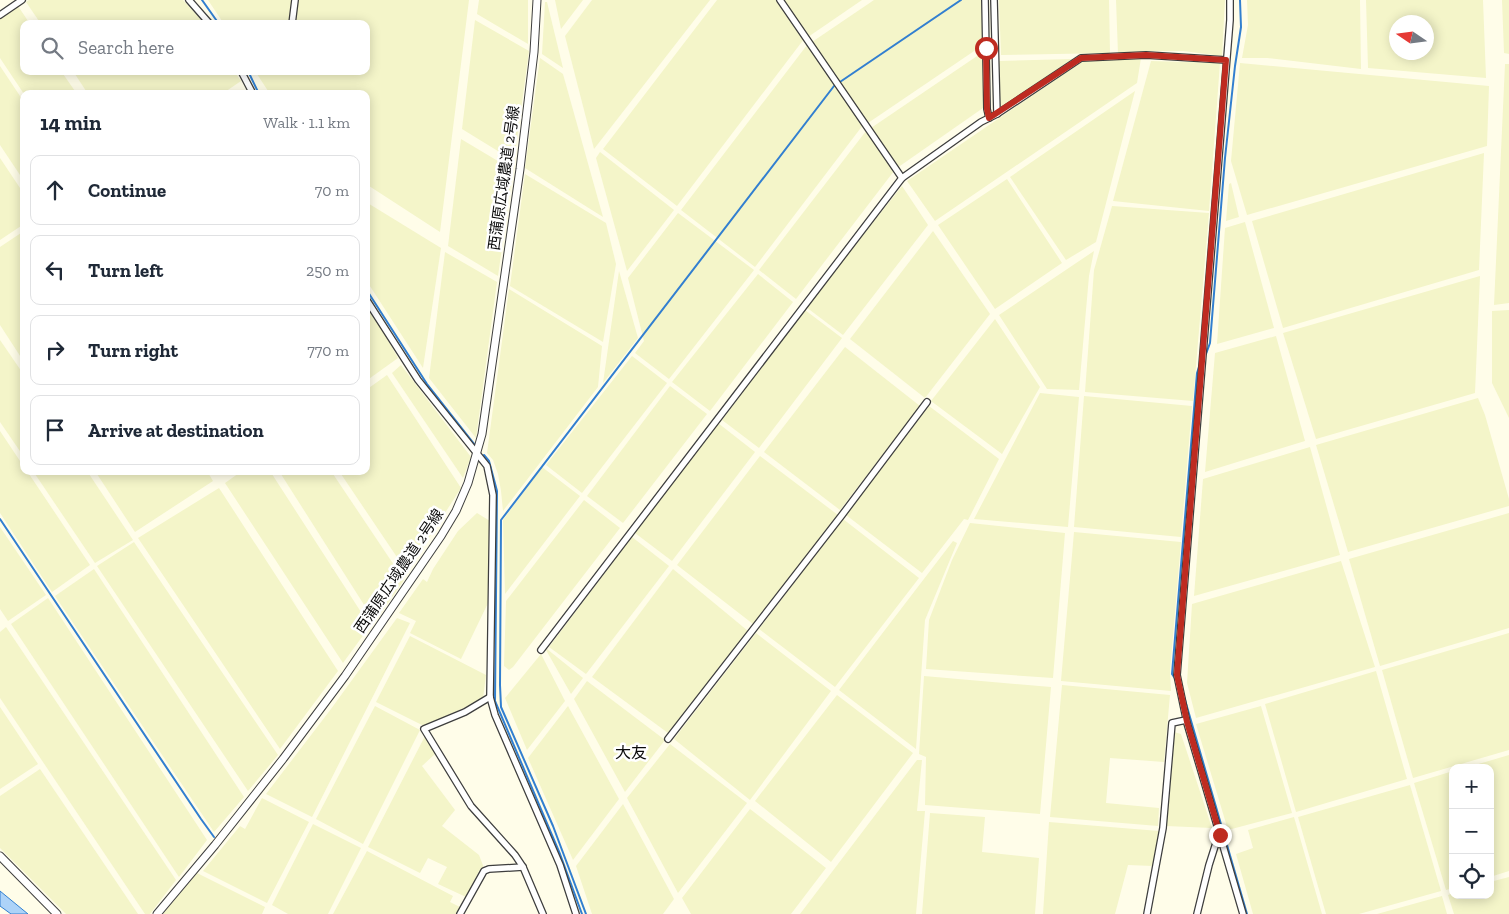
<!DOCTYPE html>
<meta charset="utf-8">
<style>
body{margin:0;font-family:"Zilla Slab","Noto Sans JP",serif;background:#f2f2f3;color:#1f2937}
.controls{position:absolute;right:15px;bottom:15px;display:grid;overflow:hidden;border-radius:10px;box-shadow:0 2px 12px #0003}
.controls button{width:45px;height:45px;display:grid;place-items:center;padding:0;border:0;border-bottom:1px solid #e0e1e3;background:#fff;color:#1f2937;font:25px sans-serif}
.compass{position:absolute;left:1389px;top:15px;width:45px;height:45px;border-radius:50%;background:#fff;box-shadow:0 2px 12px #0003;rotate:283deg}
.stop{position:absolute;width:15px;height:15px;margin:-11px;border:4px solid #be2b20;border-radius:50%;background:#fff}
.stop.end{background:#be2b20;border-color:#fff;box-shadow:0 1px 5px #0008}
.list{margin:0;padding:0;list-style:none}
h2{display:flex;justify-content:space-between;align-items:center;height:65px;margin:0;padding:0 20px;font-size:21px}
h2 small{font-size:16px;font-weight:400;color:#747a83}
.list li{display:grid;grid-template-columns:32px 1fr auto;gap:15px;align-items:center;box-sizing:border-box;height:70px;margin:0 10px 10px;padding:0 10px;border:1px solid #e0e1e3;border-radius:10px}
.list b{display:block;font-size:19px;white-space:nowrap}
.list em{font-size:16px;font-style:normal;color:#747a83}
.icon{flex:none;width:28px;height:28px;fill:none;stroke:currentColor;stroke-width:2;stroke-linecap:round;stroke-linejoin:round}
.map{position:relative;flex:none;width:1509px;height:914px;overflow:hidden}
.search{position:absolute;background:#fff;box-shadow:0 2px 12px #0003;left:20px;top:20px;width:350px;height:55px;display:flex;align-items:center;gap:12px;box-sizing:border-box;padding:0 18px;border-radius:10px;color:#747a83;font-size:19px}
.panel{position:absolute;background:#fff;box-shadow:0 2px 12px #0003;left:20px;top:90px;width:350px;height:385px;border-radius:10px}
.map>svg:first-child{display:block}
.farmland{fill:#f4f5c9;fill-rule:evenodd}
.water{fill:#add3f8;stroke:#327fd0}
.lines{fill:none;stroke-linecap:round;stroke-linejoin:round}
.stream{stroke:#327fd0;stroke-width:2}
.minor-casing{stroke:#3e3e3e;stroke-width:8}
.tertiary-casing{stroke:#3e3e3e;stroke-width:9}
.minor{stroke:#fff;stroke-width:5.5}
.tertiary{stroke:#fff;stroke-width:7}
.route{stroke:#be2b20;stroke-width:6}
.labels{text-anchor:middle;dominant-baseline:central;stroke-width:5;stroke-linejoin:round;paint-order:stroke}
.street-label{font-size:15px;fill:#0b0b0b;stroke:#fff}
.neighbourhood-label{font-size:16px;fill:#0b0b0b;stroke:#fff}
</style>
<div class="map">
<svg width="1509" height="914" viewBox="0 0 1509 914">
<rect width="100%" height="100%" fill="#fffde9"/>
<g class="farmland">
<polygon points="29,0 183,0 205,24 41,24 26,2"/>
<polygon points="208,0 469,0 440,232 366,184 366,94 270,94 255,71 366,71 366,24 224,24"/>
<polygon points="479,0 528,0 528,44 477,14"/>
<polygon points="555,0 583,0 561,29"/>
<polygon points="592,0 710,0 594,149 565,36"/>
<polygon points="717,0 777,0 804,39 677,206 603,149"/>
<polygon points="784,0 862,0 808,37"/>
<polygon points="874,0 982,0 983,45 868,123 812,42"/>
<polygon points="999,0 1109,0 1110,53 1001,55"/>
<polygon points="1116,0 1225,0 1222,56 1183,51 1150,51 1118,54"/>
<polygon points="1247,0 1360,0 1361,69 1267,58 1242,58 1248,25"/>
<path d="M1366,0H1483L1486,78L1368,68ZM1396,22H1426V52H1396Z"/>
<polygon points="1502,0 1509,0 1509,54 1504,53"/>
<polygon points="545,2 547,2 563,68 542,54"/>
<polygon points="18,6 30,24 24,24 24,71 61,71 77,94 24,94 0,58 0,18"/>
<polygon points="475,20 529,51 514,161 462,129"/>
<polygon points="807,45 863,125 755,267 681,210"/>
<polygon points="983,52 983,108 897,168 871,128"/>
<polygon points="540,58 563,74 603,217 525,168"/>
<polygon points="1141,58 1137,83 935,221 907,181 1083,61"/>
<polygon points="1071,59 1072,60 1004,106 1000,106 999,61"/>
<polygon points="1151,61 1220,63 1209,211 1113,201"/>
<polygon points="1240,63 1489,86 1487,146 1247,215 1231,161"/>
<polygon points="1505,64 1509,64 1509,303 1494,305"/>
<polygon points="0,66 24,102 24,181 0,145"/>
<polygon points="73,71 234,71 241,81 222,94 88,94"/>
<polygon points="1135,91 1096,242 1066,260 1010,177"/>
<polygon points="866,131 894,171 796,299 759,270"/>
<polygon points="461,139 513,170 498,276 448,246"/>
<polygon points="600,152 674,210 627,271 596,158"/>
<polygon points="1484,153 1479,270 1283,328 1252,221"/>
<polygon points="0,158 24,194 24,224 0,240"/>
<polygon points="525,174 606,223 616,264 603,342 510,286"/>
<polygon points="1007,179 1062,263 995,309 938,225"/>
<polygon points="1231,183 1239,217 1226,221 1229,184"/>
<polygon points="902,186 928,225 843,335 806,307"/>
<polygon points="366,202 441,248 423,368 366,280"/>
<polygon points="1112,206 1209,213 1193,401 1085,392 1094,270"/>
<polygon points="678,213 754,270 669,379 635,353 644,341 628,278"/>
<polygon points="1245,222 1274,328 1217,344 1225,228"/>
<polygon points="24,231 24,362 0,325 0,247"/>
<polygon points="933,231 990,314 925,398 850,339"/>
<polygon points="1094,251 1089,276 1079,390 1047,389 999,315"/>
<polygon points="445,252 497,282 476,438 429,378"/>
<polygon points="619,271 638,338 603,383"/>
<polygon points="758,274 793,302 710,411 672,382"/>
<polygon points="1480,276 1475,393 1316,439 1283,333"/>
<polygon points="509,289 602,346 598,387 503,511 501,491 498,474 493,460 487,453"/>
<polygon points="366,307 381,328 398,358 366,381"/>
<polygon points="805,310 842,338 759,448 722,420"/>
<polygon points="1509,310 1509,418 1492,383 1492,311"/>
<polygon points="995,319 1040,387 1002,454 931,401"/>
<polygon points="1276,336 1305,441 1205,472 1215,353"/>
<polygon points="0,340 24,375 24,457 0,422"/>
<polygon points="845,347 920,406 840,510 764,452"/>
<polygon points="632,356 667,383 582,493 546,465"/>
<polygon points="401,365 471,457 463,478 392,373"/>
<polygon points="387,375 461,488 407,572 339,471 366,471 366,390"/>
<polygon points="670,386 707,414 623,523 587,496"/>
<polygon points="1040,393 1079,397 1068,527 974,519"/>
<polygon points="1084,396 1192,406 1181,537 1074,527"/>
<polygon points="1478,398 1485,415 1509,499 1509,506 1348,552 1316,445"/>
<polygon points="929,406 999,459 968,520 964,519 922,573 846,515"/>
<polygon points="718,423 755,452 672,561 635,533"/>
<polygon points="0,431 24,467 24,471 27,471 90,565 52,592 0,513"/>
<polygon points="1310,447 1340,555 1194,596 1203,479"/>
<polygon points="760,456 838,515 753,624 677,565"/>
<polygon points="542,467 580,496 505,594 503,520"/>
<polygon points="33,471 87,471 133,540 95,563"/>
<polygon points="95,471 207,471 213,481 135,532"/>
<polygon points="242,471 270,471 370,626 343,663 225,483"/>
<polygon points="279,471 331,471 404,580 375,622"/>
<polygon points="219,488 338,671 280,749 138,538"/>
<polygon points="584,500 620,528 513,667 509,670 504,666 506,601"/>
<polygon points="477,513 490,521 489,601 461,659 410,633 416,621 399,613 423,579 427,582 433,569 458,531"/>
<polygon points="1509,513 1509,628 1380,666 1349,559"/>
<polygon points="843,519 919,578 835,687 759,629"/>
<polygon points="970,523 1065,533 1053,678 926,669 929,620 952,560"/>
<polygon points="0,527 46,595 8,621 0,609"/>
<polygon points="1074,532 1181,542 1170,671 1171,691 1061,681"/>
<polygon points="632,537 669,566 586,674 549,647"/>
<polygon points="953,541 957,543 925,620 916,749 839,690"/>
<polygon points="134,542 278,755 248,791 97,566"/>
<polygon points="1341,561 1375,667 1196,718 1187,683 1192,604"/>
<polygon points="94,569 244,797 214,832 55,596"/>
<polygon points="673,569 748,631 668,733 592,677"/>
<polygon points="48,598 207,840 179,877 11,624"/>
<polygon points="397,618 410,623 312,817 266,794 331,709"/>
<polygon points="6,627 176,880 150,914 145,914 0,698 0,632"/>
<polygon points="756,633 831,691 750,800 674,739"/>
<polygon points="1509,633 1509,750 1413,778 1382,670"/>
<polygon points="410,636 486,675 483,699 427,725 422,725 376,702"/>
<polygon points="547,649 583,678 571,694 546,650"/>
<polygon points="541,654 565,701 527,750 505,698"/>
<polygon points="1376,671 1407,779 1296,812 1265,704"/>
<polygon points="924,676 1051,687 1040,814 925,805 926,757 919,754"/>
<polygon points="587,681 665,740 625,792 574,699"/>
<polygon points="1062,685 1170,695 1164,762 1110,758 1106,803 1159,808 1158,826 1050,817"/>
<polygon points="837,695 913,753 831,862 755,801"/>
<polygon points="375,706 420,730 363,844 316,819"/>
<polygon points="568,706 619,799 573,860 528,758"/>
<polygon points="1261,706 1292,813 1228,830 1196,724"/>
<polygon points="0,707 38,764 0,789"/>
<polygon points="1174,732 1181,734 1212,828 1166,826"/>
<polygon points="425,736 436,753 422,766 455,810 442,826 479,855 484,868 479,871 466,897 438,884 447,867 428,858 420,873 368,847"/>
<polygon points="670,744 747,803 678,893 627,798"/>
<polygon points="1509,755 1509,871 1490,877 1490,768 1465,768"/>
<polygon points="917,760 922,760 917,811 925,811 916,914 800,914"/>
<polygon points="40,769 138,914 66,914 0,848 0,796"/>
<polygon points="1453,771 1453,888 1446,890 1414,783"/>
<polygon points="1410,785 1441,891 1359,914 1326,914 1298,817"/>
<polygon points="262,798 309,822 267,903 203,871 240,826 245,829"/>
<polygon points="623,804 674,899 663,914 592,914 576,866"/>
<polygon points="750,809 826,868 791,914 691,914 682,898"/>
<polygon points="930,813 985,817 982,852 1039,858 1035,914 922,914"/>
<polygon points="1294,817 1322,914 1253,914 1236,854 1253,848 1248,830"/>
<polygon points="1049,822 1159,831 1153,866 1128,865 1115,914 1043,914"/>
<polygon points="313,824 361,848 328,914 288,914 272,905"/>
<polygon points="367,851 453,896 450,902 462,908 458,914 333,914"/>
<polygon points="197,873 265,907 262,914 163,914"/>
<polygon points="1509,877 1509,914 1454,914 1448,895 1453,893 1453,895 1490,895 1490,882"/>
<polygon points="1442,896 1447,914 1377,914"/>
</g>
<polygon class="water" points="0,891 28,914 11,914 0,906"/>
<g class="lines">
<g class="stream">
<polyline points="202,0 219,24"/>
<polyline points="248,71 259,94"/>
<polyline points="366,289 427,384 475,445"/>
<polyline points="1206,354 1210,343 1225,158 1235,66 1241,27 1240,0"/>
<polyline points="484,455 489,461 497,491 495,701 560,854 582,914"/>
<polyline points="0,519 201,819 214,837"/>
<polyline points="1176,680 1172,674 1197,373 1199,367"/>
<polyline points="1183,693 1247,914"/>
<polyline points="586,914 553,826 501,707 500,685 501,520 834,86 961,0"/>
</g>
<defs>
<g id="minor">
<polyline points="189,0 210,24"/>
<polyline points="780,0 902,178"/>
<polyline points="985,0 987,109 989,118"/>
<polyline points="994,0 997,114"/>
<polyline points="1230,0 1230,20 1177,675 1187,723 1243,914"/>
<polyline points="0,15 22,0"/>
<polyline points="292,24 295,0"/>
<polyline points="241,71 253,94"/>
<polyline points="366,299 418,380 487,466 493,495 490,697 495,715 560,865 576,914"/>
<polyline points="541,650 902,178 981,122 997,114 1081,58 1146,55 1226,60"/>
<polyline points="490,697 465,712 424,729 471,806 515,855 523,867 543,914"/>
<polyline points="668,739 842,515 927,402"/>
<polyline points="460,914 484,871 489,869 523,867"/>
<polyline points="1147,914 1163,828 1172,723 1186,720"/>
<polyline points="1197,914 1209,865 1216,843 1222,839"/>
</g>
<g id="tertiary">
<polyline points="0,856 57,914"/>
<polyline points="157,914 215,845 283,759 345,676 441,536 456,511 468,483 482,434 520,169 534,52 537,0"/>
</g>
</defs>
<use href="#minor" class="minor-casing"/>
<use href="#tertiary" class="tertiary-casing"/>
<use href="#minor" class="minor"/>
<use href="#tertiary" class="tertiary"/>
</g>
<g class="lines">
<polyline class="route" points="986,48 987,109 989,118 1081,58 1146,55 1226,60 1177,675 1187,722 1220,835"/>
</g>
<g class="labels">
<g class="street-label">
<text transform="translate(504 178) rotate(-82)">西蒲原広域農道 2号線</text>
<text transform="translate(399 571) rotate(-56)">西蒲原広域農道 2号線</text>
</g>
<g class="neighbourhood-label">
<text x="631" y="752">大友</text>
</g>
</g>
</svg>
<div class="controls">
<button>+</button>
<button>−</button>
<button><svg class="icon" aria-label="locate" viewBox="0 0 24 24"><circle cx="12" cy="12" r="6"/><path d="M12 2v4M12 18v4M2 12h4M18 12h4"/></svg></button>
</div>
<svg class="compass" viewBox="-18 -18 36 36"><path d="M0-13l5 13h-10z" fill="#e53935"/><path d="M0 13l5-13h-10z" fill="#747a83"/></svg>
<div class="stop" style="left:986px;top:48px"></div>
<div class="stop end" style="left:1220px;top:835px"></div>
<div class="search"><svg class="icon" aria-label="search" viewBox="0 0 24 24"><circle cx="10" cy="10" r="6"/><path d="M15 15l6 6"/></svg>Search here</div>
<section class="panel">
<h2>14 min<small>Walk · 1.1 km</small></h2>
<ul class="list">
<li><svg class="icon" aria-label="ahead" viewBox="0 0 24 24"><path d="M12 20V5M6 11l6-6 6 6"/></svg><div><b>Continue</b></div><em>70 m</em></li>
<li><svg class="icon" aria-label="left" viewBox="0 0 24 24"><path d="M17 20v-9H6M10 6l-5 5 5 5"/></svg><div><b>Turn left</b></div><em>250 m</em></li>
<li><svg class="icon" aria-label="right" viewBox="0 0 24 24"><path d="M7 20v-9h11M14 6l5 5-5 5"/></svg><div><b>Turn right</b></div><em>770 m</em></li>
<li><svg class="icon" aria-label="arrive" viewBox="0 0 24 24"><path d="M6 21V4h12l-3 4 3 4H6"/></svg><div><b>Arrive at destination</b></div></li>
</ul>
</section>
</div>
